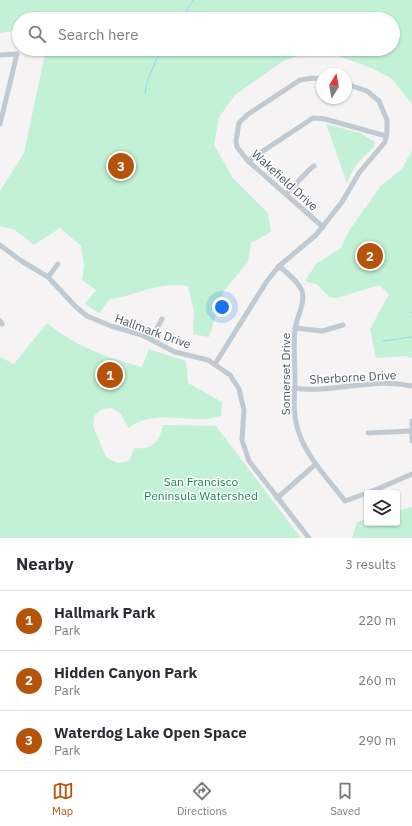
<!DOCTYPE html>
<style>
body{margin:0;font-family:"IBM Plex Sans",sans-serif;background:#f2f2f3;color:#2b2b33}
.controls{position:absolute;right:12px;bottom:12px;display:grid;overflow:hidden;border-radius:4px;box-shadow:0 1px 3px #0004}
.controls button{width:36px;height:36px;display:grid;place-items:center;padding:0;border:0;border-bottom:1px solid #e1e1e2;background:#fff;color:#2b2b33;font:20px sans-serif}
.compass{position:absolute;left:316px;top:68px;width:36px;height:36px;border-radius:50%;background:#fff;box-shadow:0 1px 3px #0004;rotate:11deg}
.you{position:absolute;left:222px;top:307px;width:14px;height:14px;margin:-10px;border:3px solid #fff;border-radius:50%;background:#1a73e8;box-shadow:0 0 0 6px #1a73e833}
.badge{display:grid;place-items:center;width:26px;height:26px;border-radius:50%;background:#b45309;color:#fff;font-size:13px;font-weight:700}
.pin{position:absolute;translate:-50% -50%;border:2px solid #fff;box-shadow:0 1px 4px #0006}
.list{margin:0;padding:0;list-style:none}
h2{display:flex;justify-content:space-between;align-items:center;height:52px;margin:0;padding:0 16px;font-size:17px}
h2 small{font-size:13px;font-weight:400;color:#7c7c81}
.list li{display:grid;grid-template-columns:26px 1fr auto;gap:12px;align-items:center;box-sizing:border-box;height:60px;padding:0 16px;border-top:1px solid #e1e1e2}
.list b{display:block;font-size:15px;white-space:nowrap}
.list p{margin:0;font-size:13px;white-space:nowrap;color:#7c7c81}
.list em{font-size:13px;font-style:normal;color:#7c7c81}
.icon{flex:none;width:22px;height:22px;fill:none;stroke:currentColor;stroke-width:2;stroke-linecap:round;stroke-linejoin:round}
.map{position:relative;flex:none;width:412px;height:538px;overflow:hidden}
.search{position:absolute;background:#fff;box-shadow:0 1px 3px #0004;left:12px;right:12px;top:12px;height:44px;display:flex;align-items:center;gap:10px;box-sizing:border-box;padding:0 14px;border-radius:22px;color:#7c7c81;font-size:15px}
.sheet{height:232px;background:#fff}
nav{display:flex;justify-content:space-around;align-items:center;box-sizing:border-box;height:56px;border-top:1px solid #e1e1e2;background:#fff;font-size:11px;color:#7c7c81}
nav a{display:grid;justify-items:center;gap:2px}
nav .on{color:#b45309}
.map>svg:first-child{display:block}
.green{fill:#c3f1d5}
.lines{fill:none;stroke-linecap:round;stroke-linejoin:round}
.stream{stroke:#90daee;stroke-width:1}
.minor{stroke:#c1cad2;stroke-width:5}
.labels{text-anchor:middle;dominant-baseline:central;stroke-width:3;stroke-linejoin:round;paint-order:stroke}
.street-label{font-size:12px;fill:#4a5661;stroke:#fff}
.park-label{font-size:12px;fill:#17864f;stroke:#fff}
</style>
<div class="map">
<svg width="412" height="538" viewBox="0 0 412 538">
<rect width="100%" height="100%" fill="#f5f3f3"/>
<g class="green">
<path d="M0,0H412V104L391,78L369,67L327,52L307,53L283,61L235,95L219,117L214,145L233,178L268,213L271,232L251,243L248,262L223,292L209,337L193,334L194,312L188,286C158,281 139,295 110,299L99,313L85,304L96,290L82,280L84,265L81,246L60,228L34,245L15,230L0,226V191L24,153L46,49H393V19H19V30L0,33Z"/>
<path d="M326,124L360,133L375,142L374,147C361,159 354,165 347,183Z"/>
<polygon points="412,150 412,358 405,356 376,358 370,329 389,294 379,285 337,298 329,297 318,285 305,281 316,264 341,248 349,231 362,212 381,186 402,169"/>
<path d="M47,323C75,346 107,358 142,367L149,349L186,361L188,383L222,402L221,416C215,417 209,419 202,419C178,420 149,411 129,428L120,413L112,408L102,409L94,416L93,426L106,457L117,463L126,462L130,459L134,448C152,450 159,443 163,425L216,426L301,538H0V357L14,364Z"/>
<polygon points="412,507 412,538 352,538 357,522 367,519 367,523 397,523 397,511"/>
</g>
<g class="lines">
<g class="stream">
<polyline points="182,19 193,0"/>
<polyline points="145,93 147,82 161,49"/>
<polyline points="410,312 412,313"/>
<polyline points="383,341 412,337"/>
</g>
<g class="minor">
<polyline points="0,55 17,54 0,124"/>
<polyline points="322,79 313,78 300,80 247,115 239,123 236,141 237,147 248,161 323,227"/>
<polyline points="248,161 313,118 325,119 386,136"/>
<polyline points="286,194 311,168 314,166"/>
<polyline points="0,245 20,260 48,277 76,307 87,316 111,326 142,335 175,352 208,360 230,375 239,389 244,410 242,440 249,461 309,538"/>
<path d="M279,266C287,273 298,281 302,291C306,303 296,317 295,330C293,347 295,364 295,382C294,399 293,414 298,430C306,457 329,480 345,501L367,493"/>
<polyline points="48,277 58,264"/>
<polyline points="0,321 2,324"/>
<polyline points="295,328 322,331 343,325"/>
<polyline points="151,339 162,319"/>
<polyline points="215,364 267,281 279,266 316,235 342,202 359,173 385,142 387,132 387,120 379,101 367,91 346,84"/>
<path d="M294,388C333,394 371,377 412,386"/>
<polyline points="412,421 412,441"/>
<polyline points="368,433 411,431"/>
<polyline points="368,493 412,474"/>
<polyline points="277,498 316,464"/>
</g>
</g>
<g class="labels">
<g class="street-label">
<text transform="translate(285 180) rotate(42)">Wakefield Drive</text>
<text transform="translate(153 331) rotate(20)">Hallmark Drive</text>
<text transform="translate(285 374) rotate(-90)">Somerset Drive</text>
<text transform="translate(353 377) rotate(-3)">Sherborne Drive</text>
</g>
<g class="park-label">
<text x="201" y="481">San Francisco<tspan x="201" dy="14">Peninsula Watershed</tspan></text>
</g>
</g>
</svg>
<div class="controls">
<button><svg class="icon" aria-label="layers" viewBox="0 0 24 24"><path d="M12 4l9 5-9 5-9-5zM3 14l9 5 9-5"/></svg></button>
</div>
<svg class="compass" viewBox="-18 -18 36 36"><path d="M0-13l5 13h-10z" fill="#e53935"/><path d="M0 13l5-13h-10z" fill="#7c7c81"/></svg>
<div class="you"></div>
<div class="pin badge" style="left:110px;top:375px">1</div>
<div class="pin badge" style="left:370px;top:256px">2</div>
<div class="pin badge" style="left:121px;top:166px">3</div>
<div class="search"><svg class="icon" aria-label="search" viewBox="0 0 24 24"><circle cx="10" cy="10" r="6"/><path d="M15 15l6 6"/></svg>Search here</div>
</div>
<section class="sheet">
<h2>Nearby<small>3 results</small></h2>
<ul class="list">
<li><span class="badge">1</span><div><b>Hallmark Park</b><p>Park</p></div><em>220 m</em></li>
<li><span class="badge">2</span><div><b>Hidden Canyon Park</b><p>Park</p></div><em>260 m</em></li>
<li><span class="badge">3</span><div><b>Waterdog Lake Open Space</b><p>Park</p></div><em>290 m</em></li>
</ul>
</section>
<nav>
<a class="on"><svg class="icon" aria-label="map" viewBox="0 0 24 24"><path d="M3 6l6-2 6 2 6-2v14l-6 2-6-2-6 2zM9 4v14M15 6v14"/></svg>Map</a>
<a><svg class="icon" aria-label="directions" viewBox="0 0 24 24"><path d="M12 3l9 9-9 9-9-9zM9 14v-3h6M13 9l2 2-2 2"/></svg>Directions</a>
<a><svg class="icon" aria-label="saved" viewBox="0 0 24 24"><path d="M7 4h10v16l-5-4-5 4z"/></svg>Saved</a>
</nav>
